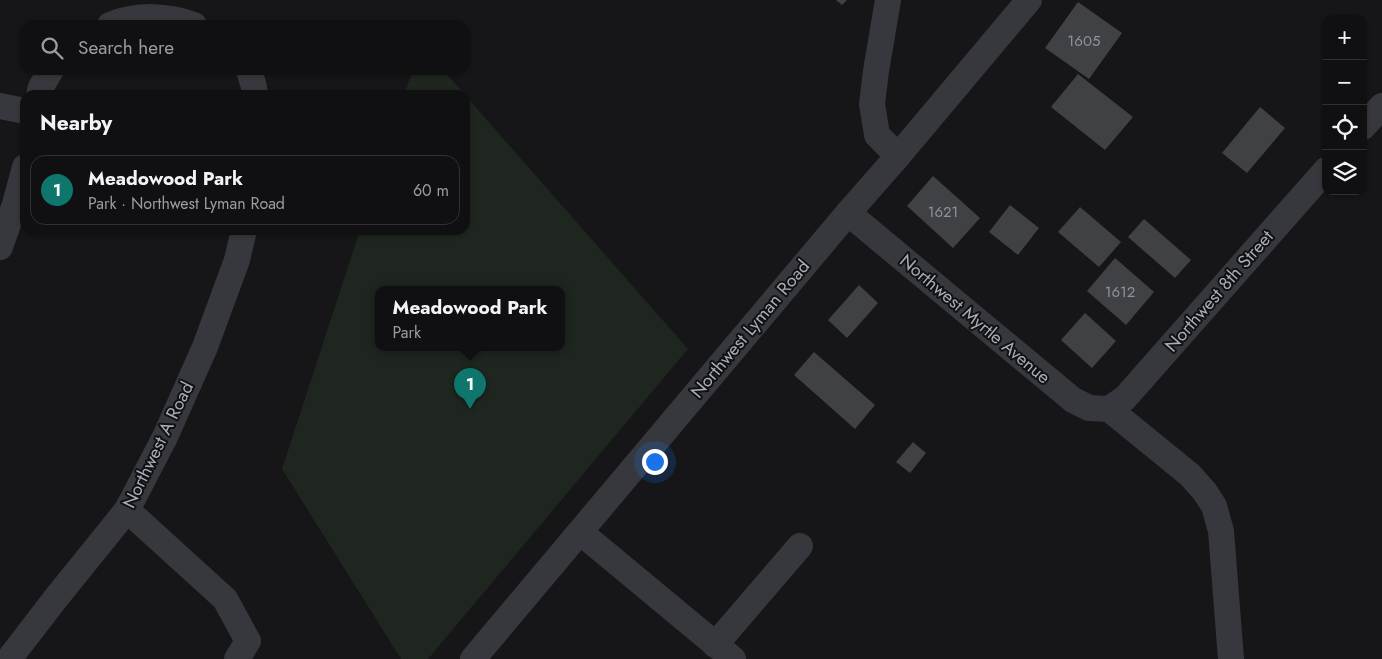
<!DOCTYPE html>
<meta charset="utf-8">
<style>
body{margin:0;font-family:Jost,sans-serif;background:#19191b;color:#f1f3f6}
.controls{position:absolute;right:15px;top:15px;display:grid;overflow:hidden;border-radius:10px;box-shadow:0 1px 4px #0004}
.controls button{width:45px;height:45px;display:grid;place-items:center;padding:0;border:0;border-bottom:1px solid #303032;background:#101012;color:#f1f3f6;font:25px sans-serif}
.you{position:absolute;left:654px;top:461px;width:18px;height:18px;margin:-12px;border:4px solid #fff;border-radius:50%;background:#1a73e8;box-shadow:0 0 0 8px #1a73e833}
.badge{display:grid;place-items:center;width:32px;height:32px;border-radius:50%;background:#0f766e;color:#fff;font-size:16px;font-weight:700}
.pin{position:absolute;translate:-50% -41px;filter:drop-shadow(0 1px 2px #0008)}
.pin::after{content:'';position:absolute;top:26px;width:18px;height:15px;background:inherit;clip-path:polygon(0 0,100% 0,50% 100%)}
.popup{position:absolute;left:375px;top:286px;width:190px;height:65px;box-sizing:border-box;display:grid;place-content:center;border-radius:10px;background:#101012;filter:drop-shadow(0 1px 4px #0005);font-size:16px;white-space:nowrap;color:#9c9d9f}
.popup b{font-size:19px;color:#f1f3f6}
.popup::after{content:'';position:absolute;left:50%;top:100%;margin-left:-10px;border:10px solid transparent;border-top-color:#101012}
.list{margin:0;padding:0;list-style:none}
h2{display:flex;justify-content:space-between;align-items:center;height:65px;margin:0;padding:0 20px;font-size:21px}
h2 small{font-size:16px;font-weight:400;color:#9c9d9f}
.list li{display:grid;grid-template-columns:32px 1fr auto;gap:15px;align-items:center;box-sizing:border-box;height:70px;margin:0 10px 10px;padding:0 10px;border:1px solid #303032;border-radius:15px}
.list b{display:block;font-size:19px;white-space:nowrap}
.list p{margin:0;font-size:16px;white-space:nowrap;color:#9c9d9f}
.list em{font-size:16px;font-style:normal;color:#9c9d9f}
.icon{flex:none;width:28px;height:28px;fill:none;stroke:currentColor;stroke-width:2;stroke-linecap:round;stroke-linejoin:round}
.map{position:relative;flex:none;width:1382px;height:659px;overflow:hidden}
.search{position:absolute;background:#101012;box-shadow:0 1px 4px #0004;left:20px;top:20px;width:450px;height:55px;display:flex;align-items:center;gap:12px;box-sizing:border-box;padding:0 18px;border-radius:15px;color:#9c9d9f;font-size:19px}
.panel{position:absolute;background:#101012;box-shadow:0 1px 4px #0004;left:20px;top:90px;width:450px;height:145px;border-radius:15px}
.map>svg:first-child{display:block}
.green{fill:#1e261f;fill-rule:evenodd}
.building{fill:#404145}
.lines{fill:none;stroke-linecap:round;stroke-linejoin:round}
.minor{stroke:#37383d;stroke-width:26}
.labels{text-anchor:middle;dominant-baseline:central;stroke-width:4;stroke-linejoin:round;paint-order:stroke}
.number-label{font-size:15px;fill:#8e929b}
.street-label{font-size:18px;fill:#a8adb8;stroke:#111113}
</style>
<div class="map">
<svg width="1382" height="659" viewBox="0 0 1382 659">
<rect width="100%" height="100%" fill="#161618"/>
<g class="green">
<polygon points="413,70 443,70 465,95 404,95"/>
<path d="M465,95L688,349L428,659H401L282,469L360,230H465ZM379,290H561V348H379Z"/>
</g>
<g class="building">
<polygon points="836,0 847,0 842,5"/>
<polygon points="1078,2 1122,33 1089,79 1045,48"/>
<polygon points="1078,74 1133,117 1105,150 1051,107"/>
<polygon points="1260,107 1285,128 1247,173 1222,153"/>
<polygon points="933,176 980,218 953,248 907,206"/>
<polygon points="1010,205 1039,228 1018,255 989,232"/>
<polygon points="1080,207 1121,242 1099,267 1058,232"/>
<polygon points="1144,219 1191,260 1175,278 1128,237"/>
<polygon points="1115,258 1154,292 1126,325 1087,291"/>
<polygon points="859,285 878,303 847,338 828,320"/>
<polygon points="1085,313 1116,341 1092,368 1061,340"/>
<polygon points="814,352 875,405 855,429 794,375"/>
<polygon points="913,442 926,453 910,473 896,462"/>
</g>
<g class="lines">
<g class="minor">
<polyline points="888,0 876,71 872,104 877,135 898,156"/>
<path d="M110,25C136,14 169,15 194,25"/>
<polyline points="249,70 254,87 255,95"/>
<polyline points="39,95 41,87 51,70"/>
<polyline points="0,106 25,111"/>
<polyline points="1363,127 1382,106"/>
<polyline points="848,213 1073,400 1089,408 1109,409"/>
<polyline points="0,247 15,204 25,167"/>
<polyline points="1109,409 1125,398 1326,170"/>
<polyline points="1109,409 1190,475 1205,492 1214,506 1221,531 1231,659"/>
<polyline points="127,510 225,599 248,641 237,659"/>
<polyline points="580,532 733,659"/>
<polyline points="715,645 800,546"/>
<polyline points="9,659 56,598 127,510 165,437 205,347 237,260 244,230"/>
<polyline points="473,659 848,213 898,156 1029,0"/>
</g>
</g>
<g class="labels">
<g class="number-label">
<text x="1084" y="41">1605</text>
<text x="943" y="212">1621</text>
<text x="1120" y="292">1612</text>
</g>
<g class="street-label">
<text transform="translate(1219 291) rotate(-49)">Northwest 8th Street</text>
<text transform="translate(975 319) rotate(40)">Northwest Myrtle Avenue</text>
<text transform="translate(750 329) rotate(-50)">Northwest Lyman Road</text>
<text transform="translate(158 445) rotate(-64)">Northwest A Road</text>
</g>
</g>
</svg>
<div class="controls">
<button>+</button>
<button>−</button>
<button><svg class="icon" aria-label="locate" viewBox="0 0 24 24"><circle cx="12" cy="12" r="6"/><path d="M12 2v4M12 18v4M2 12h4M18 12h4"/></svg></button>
<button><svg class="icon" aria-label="layers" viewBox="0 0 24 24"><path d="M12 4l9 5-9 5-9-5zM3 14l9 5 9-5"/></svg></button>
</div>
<div class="you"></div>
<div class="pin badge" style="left:470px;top:409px">1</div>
<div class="popup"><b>Meadowood Park</b>Park</div>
<div class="search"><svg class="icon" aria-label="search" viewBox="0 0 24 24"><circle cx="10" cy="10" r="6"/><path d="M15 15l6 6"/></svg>Search here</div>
<section class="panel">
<h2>Nearby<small></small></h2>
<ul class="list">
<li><span class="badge">1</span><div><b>Meadowood Park</b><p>Park · Northwest Lyman Road</p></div><em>60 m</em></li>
</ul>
</section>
</div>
